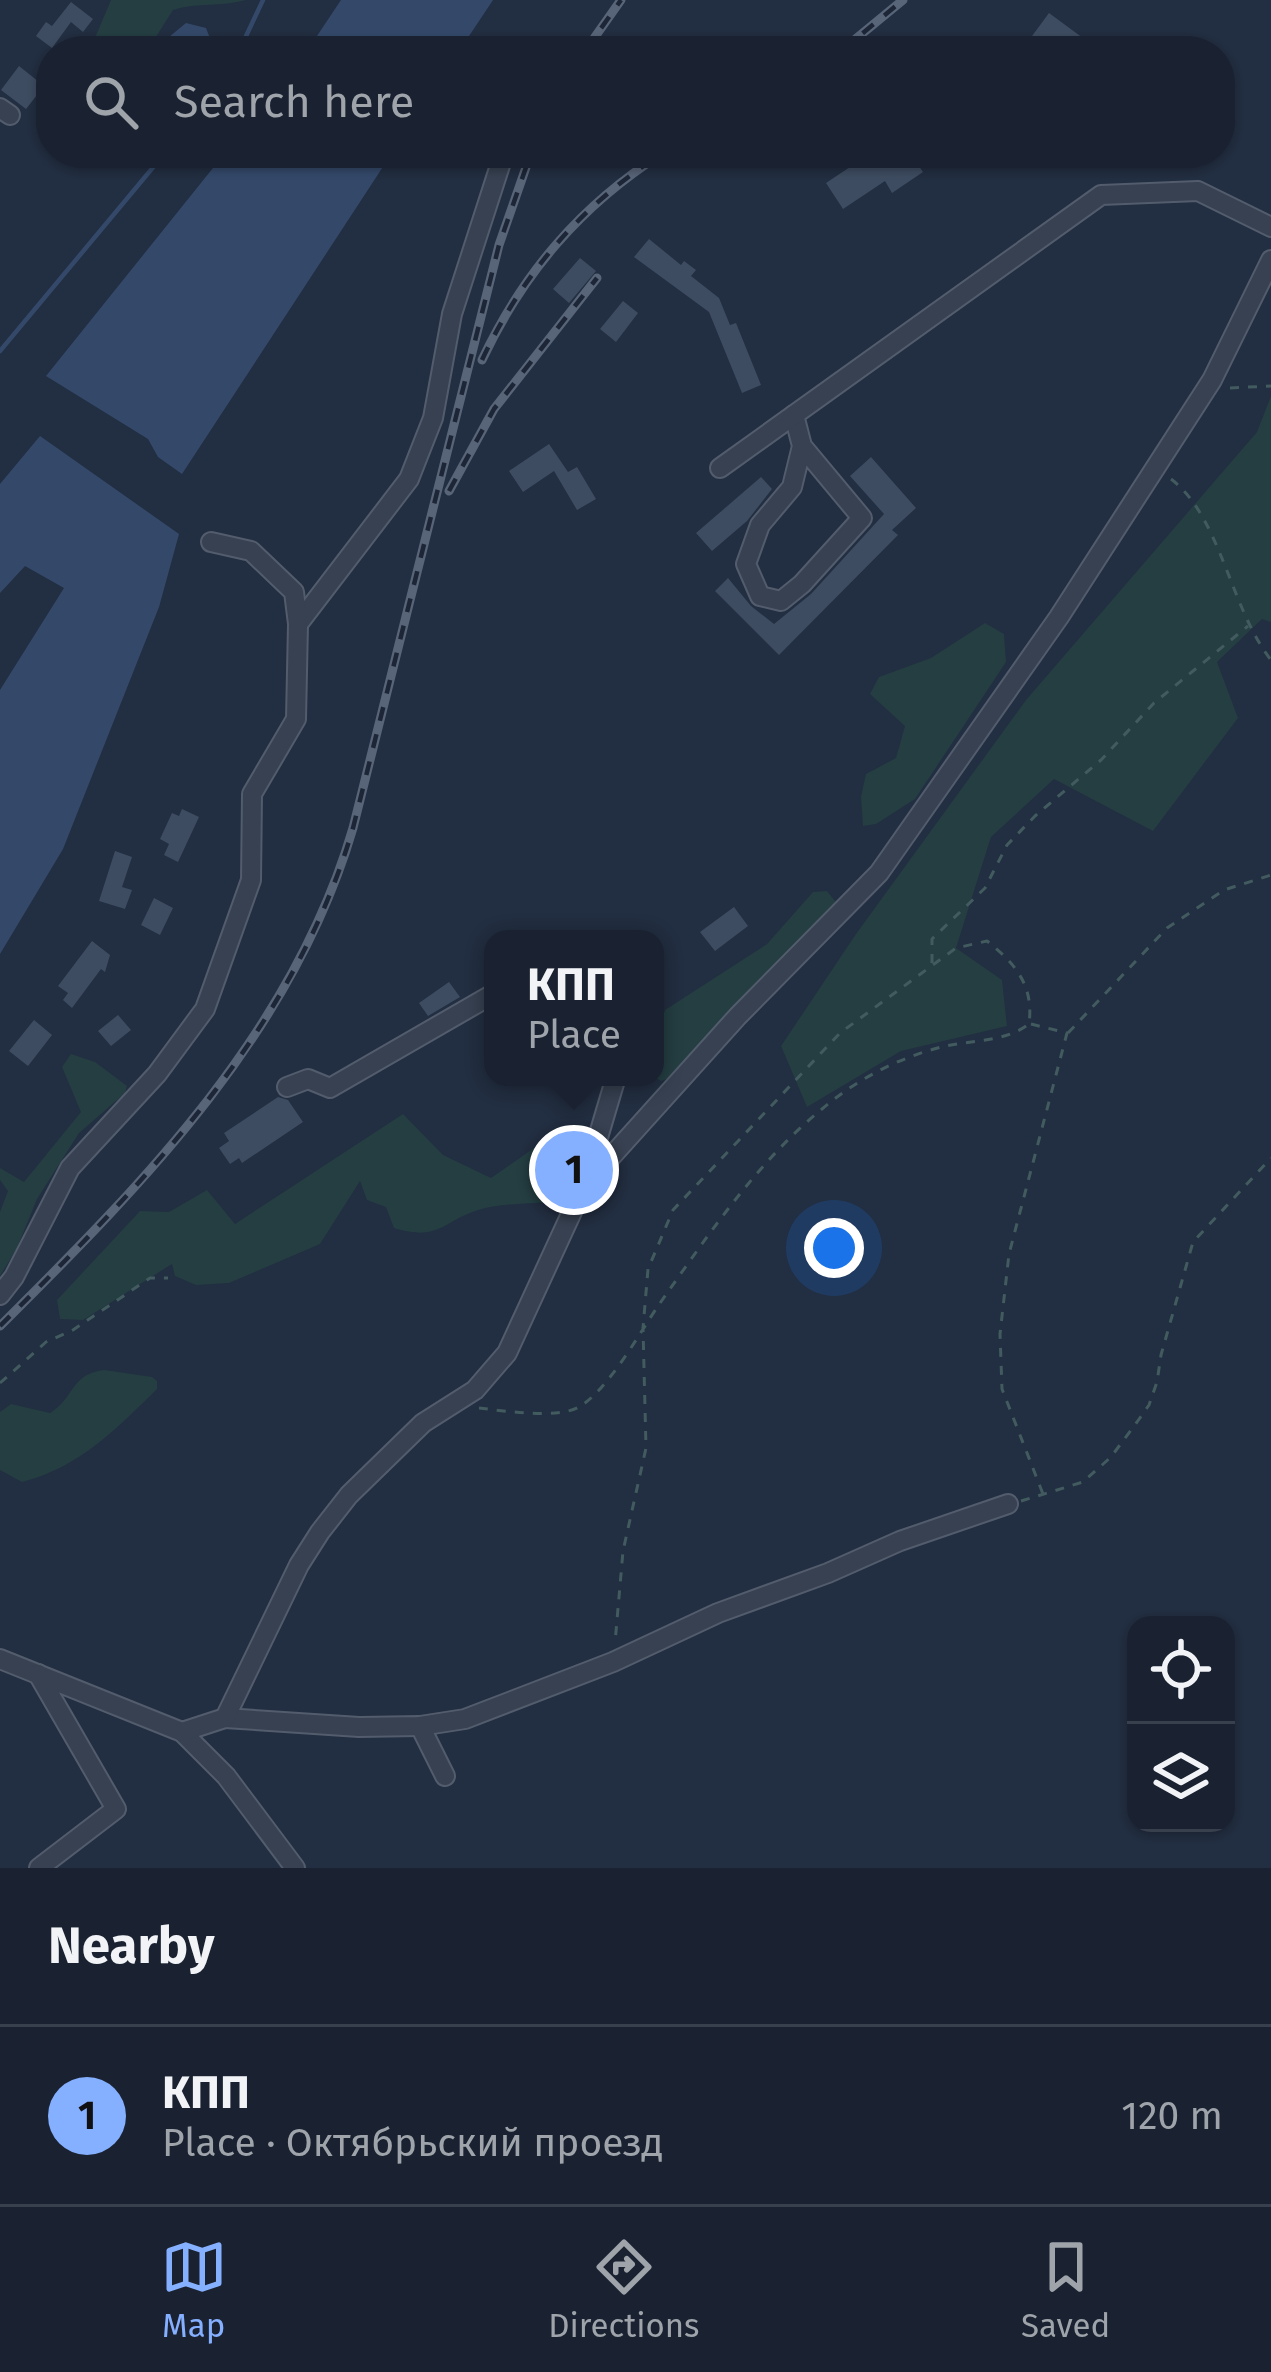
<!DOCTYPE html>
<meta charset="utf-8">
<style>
body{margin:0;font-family:"Fira Sans",sans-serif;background:#232a39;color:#f1f3f6}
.controls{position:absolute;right:36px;bottom:36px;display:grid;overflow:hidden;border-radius:24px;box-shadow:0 3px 9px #0004}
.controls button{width:108px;height:108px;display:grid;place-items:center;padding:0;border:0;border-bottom:3px solid #383f4d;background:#1a2231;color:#f1f3f6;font:60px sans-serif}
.you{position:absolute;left:834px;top:1248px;width:42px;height:42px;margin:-30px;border:9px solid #fff;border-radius:50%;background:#1a73e8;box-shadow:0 0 0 18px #1a73e833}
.badge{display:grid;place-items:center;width:78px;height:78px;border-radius:50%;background:#85afff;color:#111;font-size:39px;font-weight:700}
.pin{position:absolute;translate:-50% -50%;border:6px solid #fff;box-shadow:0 3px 12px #0006}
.popup{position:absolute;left:484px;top:930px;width:180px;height:156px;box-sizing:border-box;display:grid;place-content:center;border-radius:24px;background:#1a2231;filter:drop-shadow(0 3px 9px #0005);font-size:39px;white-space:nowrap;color:#9fa4ab}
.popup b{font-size:45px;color:#f1f3f6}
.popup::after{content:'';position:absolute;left:50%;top:100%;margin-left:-24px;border:24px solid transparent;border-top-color:#1a2231}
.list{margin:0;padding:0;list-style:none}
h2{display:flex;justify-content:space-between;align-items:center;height:156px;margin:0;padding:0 48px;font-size:51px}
h2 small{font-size:39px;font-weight:400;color:#9fa4ab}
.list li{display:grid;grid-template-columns:78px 1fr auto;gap:36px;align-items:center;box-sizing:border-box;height:180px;padding:0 48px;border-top:3px solid #383f4d}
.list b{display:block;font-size:45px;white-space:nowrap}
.list p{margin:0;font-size:39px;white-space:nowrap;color:#9fa4ab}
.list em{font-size:39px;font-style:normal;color:#9fa4ab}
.icon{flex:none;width:66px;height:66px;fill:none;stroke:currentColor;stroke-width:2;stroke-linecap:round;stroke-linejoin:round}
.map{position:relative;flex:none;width:1271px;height:1868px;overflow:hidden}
.search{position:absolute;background:#1a2231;box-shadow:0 3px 9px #0004;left:36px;right:36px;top:36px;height:132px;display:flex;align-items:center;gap:30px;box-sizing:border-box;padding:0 42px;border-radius:48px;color:#9fa4ab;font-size:45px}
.sheet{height:336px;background:#1a2231}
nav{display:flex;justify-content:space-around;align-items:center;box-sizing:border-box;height:168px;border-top:3px solid #383f4d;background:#1a2231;font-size:33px;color:#9fa4ab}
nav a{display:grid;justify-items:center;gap:6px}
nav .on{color:#85afff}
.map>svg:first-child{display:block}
.green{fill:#243e42}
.water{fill:#34496a}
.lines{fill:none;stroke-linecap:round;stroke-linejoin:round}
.stream{stroke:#34496a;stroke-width:4.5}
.building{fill:#3e4c61}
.minor-casing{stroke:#525c6c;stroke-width:22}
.path{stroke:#425b5f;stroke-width:3;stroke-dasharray:9 9;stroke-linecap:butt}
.minor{stroke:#374151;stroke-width:18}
.rail-casing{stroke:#586478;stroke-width:9}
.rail{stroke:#1c2636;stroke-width:4.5;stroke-dasharray:14;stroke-linecap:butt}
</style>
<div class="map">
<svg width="1271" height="1868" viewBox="0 0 1271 1868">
<rect width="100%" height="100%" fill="#222e41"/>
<g class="green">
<path d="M111,0H246C222,7 198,2 173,10L147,51H99L94,40Z"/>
<polygon points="1271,396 1271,622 1262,619 1217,662 1238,718 1153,831 1054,779 991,837 956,948 1002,980 1007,1026 901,1051 807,1107 781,1046 856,934 1026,700 1257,432"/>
<polygon points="985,623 1004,634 1006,662 915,799 876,824 863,826 861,797 866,774 896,758 905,726 870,694 879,677 931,658"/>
<polygon points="827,891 839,906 675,1076 661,1081 654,1077 655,1041 665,1010 767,944 813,892"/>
<polygon points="71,1054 95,1062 127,1086 125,1093 79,1133 37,1199 17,1248 0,1276 0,1212 8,1191 0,1180 0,1168 24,1182 81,1112 62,1067"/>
<path d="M403,1114L443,1155L491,1178L557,1132L571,1151L558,1201C533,1204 502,1203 478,1210C443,1221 439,1242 394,1228L386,1207L367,1200L360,1181L320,1244L229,1283L196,1285L175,1276L172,1264L83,1320L60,1319L57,1300L140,1211L169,1212L207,1190L235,1224Z"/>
<path d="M104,1370L152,1377L157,1381V1389C115,1430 80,1467 22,1482L0,1470V1412L11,1404L50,1413C75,1398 70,1374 104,1370Z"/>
</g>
<g class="water">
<polygon points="341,0 493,0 459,51 307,51"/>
<polygon points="186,23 206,28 213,46 210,51 164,51 163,42"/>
<polygon points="225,153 392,153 182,474 158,457 148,439 46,376"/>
<polygon points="40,436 179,534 159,607 63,849 0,954 0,690 64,588 25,566 0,593 0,484"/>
</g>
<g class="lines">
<g class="stream">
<polyline points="239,51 263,0"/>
<polyline points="0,351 165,153"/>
</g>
</g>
<g class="building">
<polygon points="71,2 93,19 83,32 71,22 52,48 36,36 46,22 52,26"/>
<polygon points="1049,13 1087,41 1079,51 1021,51"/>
<polygon points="19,66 44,86 26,109 1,90"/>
<polygon points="871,153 910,153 923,172 892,193 885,181 843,209 826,183"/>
<polygon points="649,239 681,265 684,261 696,270 691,276 719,298 730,325 736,323 761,385 742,393 709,312 634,257"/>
<polygon points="580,258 596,271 569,303 553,289"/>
<polygon points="623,301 638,313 616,342 600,329"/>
<polygon points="549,444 568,472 577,467 596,499 577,510 554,471 523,492 509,471"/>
<polygon points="871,457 916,508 892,530 898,535 779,655 715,591 728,578 751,606 774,624 811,594 884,514 850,476"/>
<polygon points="761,477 772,489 747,521 712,551 696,533"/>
<polygon points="182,809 199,817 178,862 164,855 169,844 160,839 172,813 179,816"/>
<polygon points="115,851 132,857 122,887 132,890 125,909 99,901"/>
<polygon points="154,898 173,908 160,935 141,925"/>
<polygon points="734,907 748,926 715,951 700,932"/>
<polygon points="92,941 110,955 105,972 101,969 72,1008 63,1000 68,993 58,986"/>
<polygon points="449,982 460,997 428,1016 419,1003"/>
<polygon points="118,1015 131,1030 111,1046 98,1031"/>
<polygon points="34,1020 52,1035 28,1066 9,1051"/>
<polygon points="278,1097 288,1100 303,1122 242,1163 239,1158 230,1164 219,1148 229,1141 224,1133"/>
</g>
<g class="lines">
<defs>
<g id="minor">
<polyline points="0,108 10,115"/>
<polyline points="794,415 802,446 862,518 802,584 781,601 760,596 746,564 760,525 792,487 802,446"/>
<polyline points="720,468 1101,195 1198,191 1271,227"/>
<polyline points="298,624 409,479 433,418 452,314 504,153"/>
<polyline points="287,1087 308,1079 330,1088 493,994"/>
<polyline points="583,1188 738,1016 879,873 1059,617 1212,380 1271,260"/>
<polyline points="0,1295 14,1277 70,1168 157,1074 205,1009 251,880 252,794 296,719 298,624 294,592 251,551 211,542"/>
<polyline points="0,1659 182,1732 226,1776 295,1868"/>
<polyline points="38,1674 116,1809 39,1868"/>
<polyline points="225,1718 359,1727 420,1726 465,1719 613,1662 718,1613 828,1573 900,1541 1008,1504"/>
<polyline points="420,1726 445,1776"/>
<polyline points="182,1732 225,1718 299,1565 320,1532 349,1495 423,1423 475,1390 507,1353 583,1188 616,1077"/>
</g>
</defs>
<use href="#minor" class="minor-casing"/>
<g class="path">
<polyline points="1230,388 1271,386"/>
<path d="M1171,479C1221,517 1230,608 1271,660"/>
<polyline points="932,963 932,939 985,888 1007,845 1035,816 1101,760 1154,703 1248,626"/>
<polyline points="1031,1024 1067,1033 1009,1254 1000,1334 1002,1389 1043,1494"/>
<polyline points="1068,1033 1167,928 1224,890 1271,875"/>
<polyline points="0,1383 46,1342 73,1330 150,1278 168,1278"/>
<path d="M479,1408C504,1411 558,1419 579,1407C608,1390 639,1334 658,1306C706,1238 757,1162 822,1109C855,1081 892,1061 934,1049C966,1039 1003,1044 1029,1024C1034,986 1016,964 987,941L956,948L840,1033L673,1210L648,1269L643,1328L646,1448L623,1551L615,1643"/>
<polyline points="1021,1501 1083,1482 1111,1457 1137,1422 1149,1405 1157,1382 1161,1355 1193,1242 1271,1158"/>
</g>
<use href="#minor" class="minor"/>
<defs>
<g id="rail">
<polyline points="585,51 621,0"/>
<polyline points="841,51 903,0"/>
<path d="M482,360C523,273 581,205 663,153"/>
<polyline points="449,491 494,409 597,278"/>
<path d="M0,1326C146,1181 294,1030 353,828L499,245L531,153"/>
</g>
</defs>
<use href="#rail" class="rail-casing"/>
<use href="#rail" class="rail"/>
</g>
</svg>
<div class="controls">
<button><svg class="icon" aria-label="locate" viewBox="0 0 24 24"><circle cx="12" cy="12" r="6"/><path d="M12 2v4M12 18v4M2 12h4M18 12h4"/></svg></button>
<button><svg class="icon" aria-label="layers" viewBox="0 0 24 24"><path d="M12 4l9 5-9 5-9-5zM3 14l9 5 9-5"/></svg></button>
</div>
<div class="you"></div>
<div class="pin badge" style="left:574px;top:1170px">1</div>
<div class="popup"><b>КПП</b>Place</div>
<div class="search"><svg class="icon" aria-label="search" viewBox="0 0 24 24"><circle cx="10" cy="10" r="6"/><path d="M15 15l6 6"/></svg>Search here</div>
</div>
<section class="sheet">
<h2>Nearby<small></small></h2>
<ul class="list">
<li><span class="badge">1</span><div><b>КПП</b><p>Place · Октябрьский проезд</p></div><em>120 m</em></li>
</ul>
</section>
<nav>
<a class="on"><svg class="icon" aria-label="map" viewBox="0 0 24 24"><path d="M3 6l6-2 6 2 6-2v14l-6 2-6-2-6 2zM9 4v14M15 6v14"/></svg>Map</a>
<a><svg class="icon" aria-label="directions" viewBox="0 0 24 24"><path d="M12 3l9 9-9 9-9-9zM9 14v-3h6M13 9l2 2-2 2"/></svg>Directions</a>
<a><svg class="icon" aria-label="saved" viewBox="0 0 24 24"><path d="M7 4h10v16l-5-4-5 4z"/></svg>Saved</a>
</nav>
